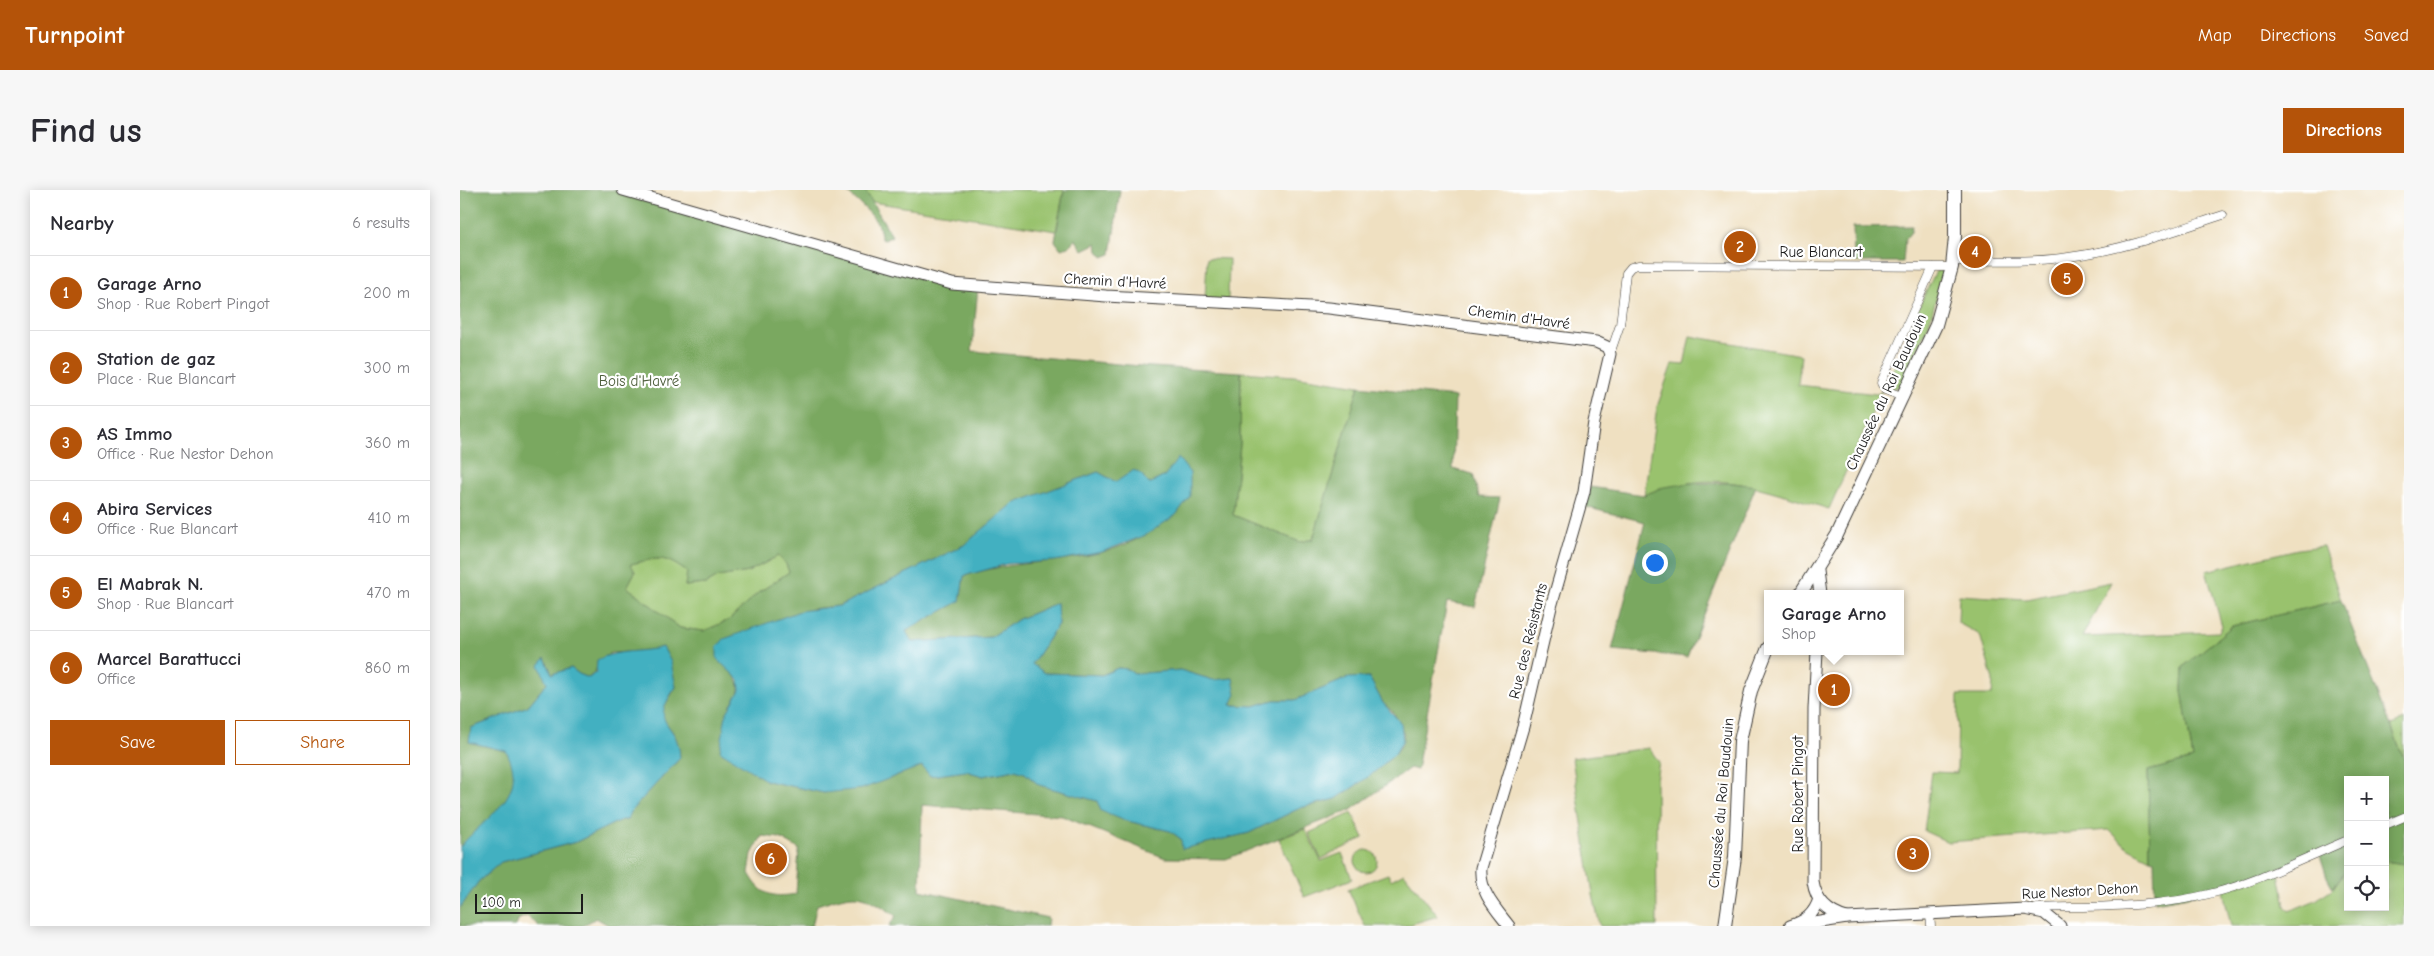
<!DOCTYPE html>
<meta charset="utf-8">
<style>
body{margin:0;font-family:"Comic Neue",sans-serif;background:#f7f7f7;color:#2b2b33}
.controls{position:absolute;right:15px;bottom:15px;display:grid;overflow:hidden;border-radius:0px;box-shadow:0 2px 12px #0003}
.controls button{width:45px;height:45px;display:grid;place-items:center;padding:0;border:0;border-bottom:1px solid #e1e1e2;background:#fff;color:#2b2b33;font:25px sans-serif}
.scale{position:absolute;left:15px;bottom:12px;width:108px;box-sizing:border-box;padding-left:5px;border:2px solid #1c1c1c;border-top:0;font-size:14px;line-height:18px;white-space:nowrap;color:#1c1c1c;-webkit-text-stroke:4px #fff;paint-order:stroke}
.you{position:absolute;left:1194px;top:372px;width:18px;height:18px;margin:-12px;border:4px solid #fff;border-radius:50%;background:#1a73e8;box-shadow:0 0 0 8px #1a73e833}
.badge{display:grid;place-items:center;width:32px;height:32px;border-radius:50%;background:#b45309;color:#fff;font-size:16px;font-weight:700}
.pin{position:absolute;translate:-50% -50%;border:2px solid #fff;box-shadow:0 1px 5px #0006}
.popup{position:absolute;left:1304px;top:400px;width:140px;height:65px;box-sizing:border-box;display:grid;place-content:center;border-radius:0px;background:#fff;filter:drop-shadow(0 1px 4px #0005);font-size:16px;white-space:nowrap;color:#7c7c81}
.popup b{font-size:19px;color:#2b2b33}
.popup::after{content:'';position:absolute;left:50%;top:100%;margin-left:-10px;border:10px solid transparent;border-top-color:#fff}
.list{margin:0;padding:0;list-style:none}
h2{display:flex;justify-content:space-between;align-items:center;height:65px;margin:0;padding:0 20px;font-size:21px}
h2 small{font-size:16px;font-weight:400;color:#7c7c81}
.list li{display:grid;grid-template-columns:32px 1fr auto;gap:15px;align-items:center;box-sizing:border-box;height:75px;padding:0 20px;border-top:1px solid #e1e1e2}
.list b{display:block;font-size:19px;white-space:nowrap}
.list p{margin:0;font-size:16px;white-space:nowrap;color:#7c7c81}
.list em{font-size:16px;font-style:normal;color:#7c7c81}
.actions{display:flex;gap:10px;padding:15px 20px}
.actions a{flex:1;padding:11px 0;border:1px solid #b45309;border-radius:0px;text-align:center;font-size:18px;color:#b45309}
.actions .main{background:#b45309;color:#fff}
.icon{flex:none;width:28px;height:28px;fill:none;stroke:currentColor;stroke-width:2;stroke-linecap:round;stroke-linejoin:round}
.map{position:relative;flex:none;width:1944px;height:736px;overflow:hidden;border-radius:0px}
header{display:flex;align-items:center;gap:30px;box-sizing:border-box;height:70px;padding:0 25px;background:#b45309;color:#fff}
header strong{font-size:24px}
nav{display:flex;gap:28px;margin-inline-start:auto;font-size:18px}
.intro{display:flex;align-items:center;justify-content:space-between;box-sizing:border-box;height:120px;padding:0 30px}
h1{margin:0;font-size:35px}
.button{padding:12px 22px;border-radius:0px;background:#b45309;color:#fff;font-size:18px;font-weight:700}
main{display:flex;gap:30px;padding:0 30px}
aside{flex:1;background:#fff;border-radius:0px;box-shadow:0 2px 12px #0003}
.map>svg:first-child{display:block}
.green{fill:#99c26d;stroke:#5a6f44}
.forest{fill:#7aa860;stroke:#4b623e;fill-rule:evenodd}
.water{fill:#43b0c1;stroke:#30666e}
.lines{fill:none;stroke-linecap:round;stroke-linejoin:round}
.street-casing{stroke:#3c3935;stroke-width:9}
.secondary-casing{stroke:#3c3935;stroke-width:13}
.primary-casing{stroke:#3c3935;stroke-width:14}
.street{stroke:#fff;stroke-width:8}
.secondary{stroke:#fff;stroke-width:11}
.primary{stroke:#fff;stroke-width:12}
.labels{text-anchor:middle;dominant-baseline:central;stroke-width:4.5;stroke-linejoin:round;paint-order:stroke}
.street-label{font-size:15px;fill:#1c1c1c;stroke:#fff}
.park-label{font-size:15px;fill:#4e5e3c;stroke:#fff}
</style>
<header>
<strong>Turnpoint</strong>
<nav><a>Map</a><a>Directions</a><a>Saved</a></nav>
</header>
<div class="intro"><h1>Find us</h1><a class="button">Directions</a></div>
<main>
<aside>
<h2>Nearby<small>6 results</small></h2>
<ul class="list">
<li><span class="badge">1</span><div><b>Garage Arno</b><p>Shop · Rue Robert Pingot</p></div><em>200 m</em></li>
<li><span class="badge">2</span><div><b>Station de gaz</b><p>Place · Rue Blancart</p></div><em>300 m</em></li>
<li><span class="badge">3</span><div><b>AS Immo</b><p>Office · Rue Nestor Dehon</p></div><em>360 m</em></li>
<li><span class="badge">4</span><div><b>Abira Services</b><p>Office · Rue Blancart</p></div><em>410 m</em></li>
<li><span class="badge">5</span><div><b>El Mabrak N.</b><p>Shop · Rue Blancart</p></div><em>470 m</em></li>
<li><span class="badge">6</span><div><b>Marcel Barattucci</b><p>Office</p></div><em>860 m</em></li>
</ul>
<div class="actions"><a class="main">Save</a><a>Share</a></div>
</aside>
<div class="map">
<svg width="1944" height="736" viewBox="0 0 1944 736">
<rect width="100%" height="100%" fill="#fff"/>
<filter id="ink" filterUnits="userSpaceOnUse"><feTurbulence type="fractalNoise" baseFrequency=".02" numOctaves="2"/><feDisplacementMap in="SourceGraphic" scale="10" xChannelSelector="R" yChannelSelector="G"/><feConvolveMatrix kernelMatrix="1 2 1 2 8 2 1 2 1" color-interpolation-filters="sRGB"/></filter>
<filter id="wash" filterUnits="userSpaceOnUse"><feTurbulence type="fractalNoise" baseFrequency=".0096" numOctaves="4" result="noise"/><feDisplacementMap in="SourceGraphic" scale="20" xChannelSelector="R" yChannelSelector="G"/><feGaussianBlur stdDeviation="1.12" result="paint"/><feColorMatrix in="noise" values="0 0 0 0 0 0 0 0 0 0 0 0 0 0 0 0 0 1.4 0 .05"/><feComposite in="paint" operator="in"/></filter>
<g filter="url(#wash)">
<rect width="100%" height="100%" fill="#efe0c1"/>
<g class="green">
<polygon points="405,0 604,0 596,41 412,12"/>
<polygon points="747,68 769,69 768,112 745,110"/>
<polygon points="1476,81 1482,81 1483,85 1469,134 1441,196 1430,199 1424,195 1425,189 1428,190 1451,142 1450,135"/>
<path d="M1230,146L1341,165L1338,195L1417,204L1422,201L1369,319C1326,306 1275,285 1229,293C1214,296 1199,301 1184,305L1197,217L1212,174L1224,175Z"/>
<polygon points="781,182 834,186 899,196 853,349 840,352 773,325 780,254"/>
<polygon points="1863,356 1881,410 1772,436 1723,477 1722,500 1733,569 1688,581 1690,669 1667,657 1649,640 1488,652 1464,641 1472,582 1497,583 1498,505 1532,505 1533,490 1520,445 1498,433 1499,405 1566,409 1651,392 1622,447 1759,442 1762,436 1746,381 1838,359"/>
<path d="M318,366L326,374L329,382L298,403L269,430L244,441L220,438L167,397L175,382L170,374C199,368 202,364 227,382L225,396L246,394L258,387L288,382Z"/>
<polygon points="1944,530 1944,569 1931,535"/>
<polygon points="1189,558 1199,572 1196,590 1197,736 1140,736 1133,705 1112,568"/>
<polygon points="892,623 904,648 861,669 849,643"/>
<polygon points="845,639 861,671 882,663 892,689 844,707 819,649"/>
<circle cx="906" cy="671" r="11"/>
<polygon points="1925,671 1944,674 1944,736 1771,736 1763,700 1819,683 1825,716 1829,721 1856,710 1873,698 1888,677 1888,717 1925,717"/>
<polygon points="944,683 978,726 945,736 905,736 888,699 928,684 931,690"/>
</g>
<g class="forest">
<path d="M0,0H163L518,97L512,161L692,177L781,182L780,254L773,325L840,352L853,349L899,196L995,207L993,279L1013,284L1019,307L1040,308L1015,417L987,412L957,580L950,578L891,620L766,669L705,668L602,626L462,615L460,700L588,728L587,736H429L436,726C400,701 398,702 357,715L352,736H150L136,728L122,736H79L67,726L59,729L56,736H0V718L19,691L41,672L116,652L161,630H167L170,622L220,568L215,545L203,529L202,520L216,497L203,457L188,461L150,463L129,488L119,484L111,478L92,484L85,468L80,475L87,493L68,516L11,538L9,552L46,561C48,565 53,570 54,575C61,610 19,634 0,657ZM638,282L656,292L681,284L689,294L705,286L697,336C644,379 566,365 504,386L500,411L446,441L451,452L531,447L559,429L597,413L598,434L572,474L585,483L642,485L658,478L667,479L674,484L720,480L753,490L773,488L771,515L794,516L814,510H835L888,488L909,487L923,513L934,523L944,544L941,556L935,564L911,585L876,609L840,618L789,643L723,658L721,649L710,641L663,630L637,611L579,595L565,583L555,580L523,586L506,581L470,586L462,576L364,603L307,591L266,524C278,503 287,499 269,479L326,428L351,419L379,416L504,355L554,314ZM318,366L326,374L329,382L298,403L269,430L244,441L220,438L167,397L175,382L171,374C199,368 202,364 227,382L225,396L246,394L258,387L288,382ZM302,646L320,648L339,659L336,704C311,708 301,705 289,683L292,664Z"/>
<path d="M385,0H405L432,46L425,50L421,49C422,29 399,14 385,0Z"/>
<polygon points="604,0 660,0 651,64 643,67 638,61 637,53 623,60 615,49 609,57 601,59 595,51"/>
<polygon points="1452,36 1451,42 1445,49 1443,72 1394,72 1393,37"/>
<polygon points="1231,293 1273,293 1296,296 1227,467 1152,460 1185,332 1125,317 1130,297 1184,305 1204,297"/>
<polygon points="1881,410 1944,569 1944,674 1925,671 1925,590 1888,590 1888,677 1873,698 1867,687 1859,662 1772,698 1695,712 1694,670 1690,669 1688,581 1733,569 1722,500 1723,477 1772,436"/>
</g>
<g class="water">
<polygon points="718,268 730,283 730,306 716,325 686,345 642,362 595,371 547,374 504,386 500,411 446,441 452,452 531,447 559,429 597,413 598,434 572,474 585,483 642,485 658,478 667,479 674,484 720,480 753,490 773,488 776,504 771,515 794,516 814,510 835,510 888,488 909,487 923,513 941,533 943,550 935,564 911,585 876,609 840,618 789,643 722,659 721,649 710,641 663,630 641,621 637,611 579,595 565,583 555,580 523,586 506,581 470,586 462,576 402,599 364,603 307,591 260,561 266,524 280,500 279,490 257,469 257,457 264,449 340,421 379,416 504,355 553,314 638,282 656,292 674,280 681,284 689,294 705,286"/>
<path d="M203,457L211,472L216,497C186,539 219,528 220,568L170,622L167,630H161L116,652L41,672L19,691L0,718V657C25,626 71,606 46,561L9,552L11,538L68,516L87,493L79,475L85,468L92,484L111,478L119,484L129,488L136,482L137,470C157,459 181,463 203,457Z"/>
</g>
</g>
<g filter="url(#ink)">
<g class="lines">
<defs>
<g id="street">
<path d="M1493,71C1534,70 1575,73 1615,66C1666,59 1714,41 1763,25"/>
<polyline points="1150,164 1160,135 1166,83 1171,77 1178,75 1492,77"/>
<polyline points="1444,207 1425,200 1421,193 1473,77"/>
<polyline points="1925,635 1944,627"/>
<path d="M1577,718C1634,716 1694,718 1749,704C1796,693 1842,669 1888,650"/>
<polyline points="1470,725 1471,736"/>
</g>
<g id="secondary">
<path d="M163,0L492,94L646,106L869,118L1136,152L1147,157L1150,164L1134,232L1124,302L1091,417L1063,537L1021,678C1019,702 1036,719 1049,736"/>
<polyline points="1357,381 1360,404"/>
<path d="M1357,461L1354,519L1353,692C1356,712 1368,723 1387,728"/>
<polyline points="1343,732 1348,734 1387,728 1565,719 1584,723 1600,736"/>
<path d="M1330,736C1345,731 1354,725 1359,709"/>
</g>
<g id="primary">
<polyline points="1340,404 1377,345 1476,135 1492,77 1495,47 1495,0"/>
<polyline points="1265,736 1275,667 1280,551 1291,501 1308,458"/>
</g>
</defs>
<use href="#street" class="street-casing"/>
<use href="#secondary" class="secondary-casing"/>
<use href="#primary" class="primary-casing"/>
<use href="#street" class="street"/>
<use href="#secondary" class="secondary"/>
<use href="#primary" class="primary"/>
</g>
</g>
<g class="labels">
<g class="street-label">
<text x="1361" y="62">Rue Blancart</text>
<text transform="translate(655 91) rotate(3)">Chemin d'Havré</text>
<text transform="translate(1059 127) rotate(8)">Chemin d'Havré</text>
<text transform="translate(1426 202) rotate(-65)">Chaussée du Roi Baudouin</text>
<text transform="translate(1068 451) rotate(-76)">Rue des Résistants</text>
<text transform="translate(1338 604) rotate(-90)">Rue Robert Pingot</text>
<text transform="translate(1261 613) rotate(-85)">Chaussée du Roi Baudouin</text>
<text transform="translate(1620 701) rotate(-3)">Rue Nestor Dehon</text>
</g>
<g class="park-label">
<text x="179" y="191">Bois d'Havré</text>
</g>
</g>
</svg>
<div class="controls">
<button>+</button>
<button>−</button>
<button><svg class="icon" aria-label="locate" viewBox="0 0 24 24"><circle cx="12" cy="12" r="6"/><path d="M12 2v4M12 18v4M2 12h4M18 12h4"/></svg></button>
</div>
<div class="scale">100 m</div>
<div class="you"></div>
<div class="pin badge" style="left:1374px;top:500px">1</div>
<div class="popup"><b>Garage Arno</b>Shop</div>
<div class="pin badge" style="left:1280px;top:57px">2</div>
<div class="pin badge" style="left:1453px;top:664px">3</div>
<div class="pin badge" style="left:1515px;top:62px">4</div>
<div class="pin badge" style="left:1607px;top:89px">5</div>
<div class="pin badge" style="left:311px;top:669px">6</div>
</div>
</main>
